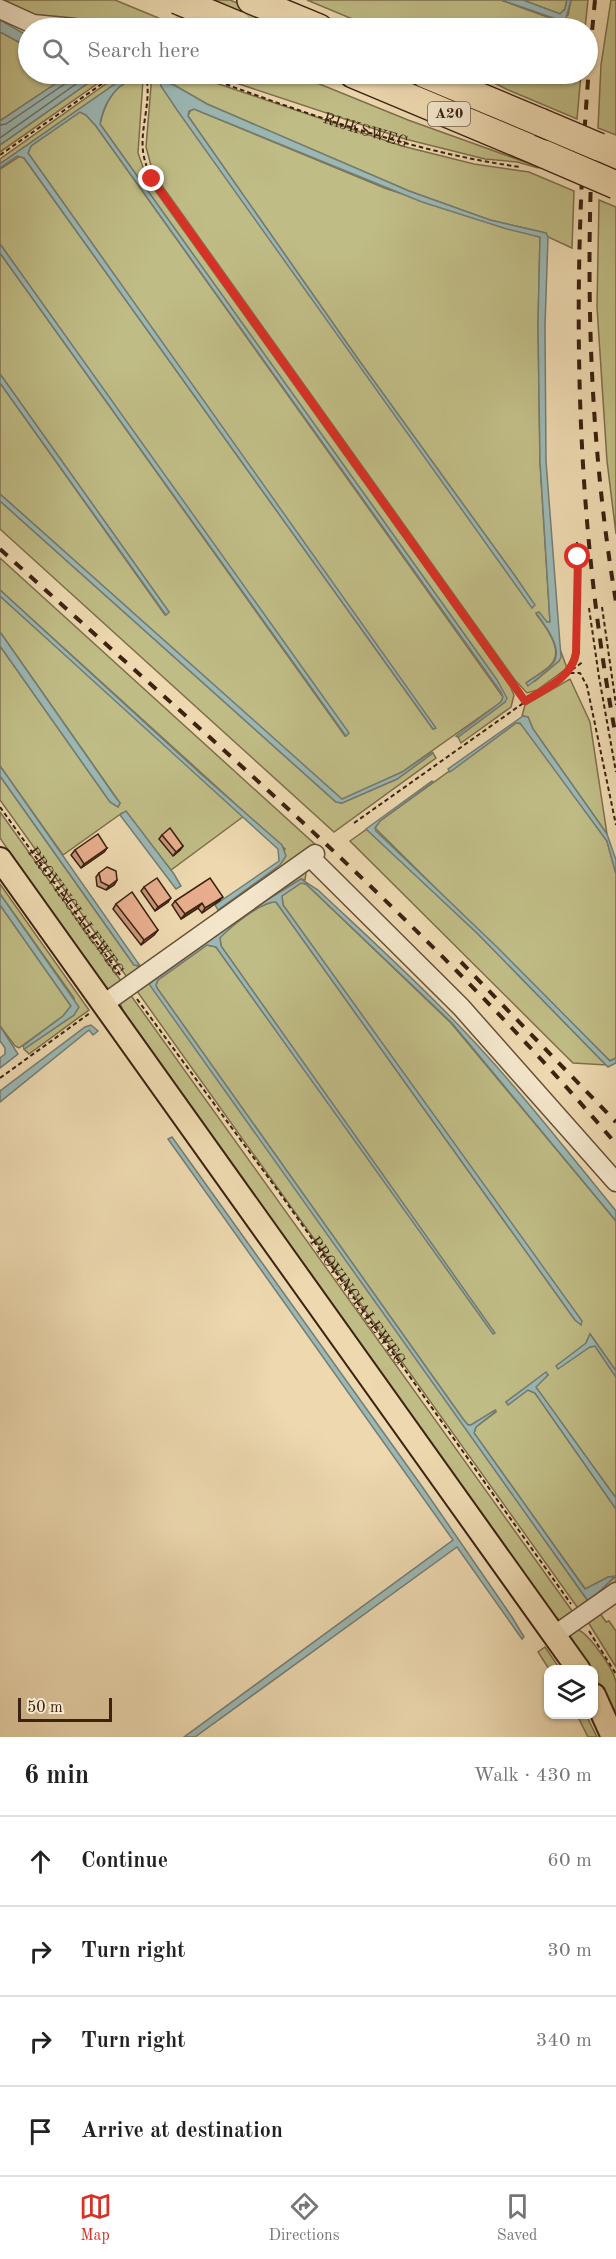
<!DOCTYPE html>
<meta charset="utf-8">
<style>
body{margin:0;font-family:"Old Standard TT",serif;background:#f6f6f6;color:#222}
.controls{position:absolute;right:18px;bottom:18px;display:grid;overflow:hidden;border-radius:12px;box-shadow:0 2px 4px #0004}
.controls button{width:54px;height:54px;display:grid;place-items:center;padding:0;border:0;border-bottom:2px solid #e0e0e0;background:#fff;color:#222;font:30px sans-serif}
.scale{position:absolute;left:18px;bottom:15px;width:94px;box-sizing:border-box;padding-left:6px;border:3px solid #3c2211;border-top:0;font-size:16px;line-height:21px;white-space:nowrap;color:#3c2211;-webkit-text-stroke:4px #f3e6cb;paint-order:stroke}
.stop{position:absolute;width:18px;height:18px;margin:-14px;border:4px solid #d93025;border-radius:50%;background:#fff}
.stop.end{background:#d93025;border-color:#fff;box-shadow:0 2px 6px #0008}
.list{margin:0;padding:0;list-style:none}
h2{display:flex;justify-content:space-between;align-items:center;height:78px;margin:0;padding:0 24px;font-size:26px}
h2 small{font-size:20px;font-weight:400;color:#767676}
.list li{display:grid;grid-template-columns:39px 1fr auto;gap:18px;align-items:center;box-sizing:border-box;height:90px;padding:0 24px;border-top:2px solid #e0e0e0}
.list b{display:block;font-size:22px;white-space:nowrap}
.list em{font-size:20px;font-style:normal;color:#767676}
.icon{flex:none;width:33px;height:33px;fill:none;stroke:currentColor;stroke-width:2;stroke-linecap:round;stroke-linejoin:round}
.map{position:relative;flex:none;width:616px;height:1737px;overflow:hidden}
.search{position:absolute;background:#fff;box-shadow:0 2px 4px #0004;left:18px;right:18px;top:18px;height:66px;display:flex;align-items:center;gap:15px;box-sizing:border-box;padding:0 21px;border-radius:33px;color:#767676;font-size:22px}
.sheet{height:438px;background:#fff}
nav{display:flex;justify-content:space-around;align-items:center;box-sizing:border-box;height:84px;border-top:2px solid #e0e0e0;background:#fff;font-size:16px;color:#767676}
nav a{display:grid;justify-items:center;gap:3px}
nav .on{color:#d93025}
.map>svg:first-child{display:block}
.green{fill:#c0bc85;stroke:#7e6f4b;stroke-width:1.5}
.water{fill:#9bb8b4;stroke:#757c73;stroke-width:1.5}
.pier{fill:#edd8af}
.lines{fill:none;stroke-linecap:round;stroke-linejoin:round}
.shore{stroke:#6c6d62;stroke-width:1.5}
.minor-tunnel{stroke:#cab48f;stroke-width:18;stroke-dasharray:18 9;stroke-linecap:butt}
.minor-casing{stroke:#685038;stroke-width:21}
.major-casing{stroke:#3c2211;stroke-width:26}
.highway-casing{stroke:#3c2211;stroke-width:30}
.path{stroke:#3c2211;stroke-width:2;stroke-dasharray:4.5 3;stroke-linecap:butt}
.minor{stroke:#f3e6cb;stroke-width:18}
.major{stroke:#edd8af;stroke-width:22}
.highway{stroke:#edd8af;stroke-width:27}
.rail{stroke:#3c2211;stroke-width:4;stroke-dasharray:10 10;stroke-linecap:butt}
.highway-bridge-casing{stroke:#3c2211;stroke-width:30;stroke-linecap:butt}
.highway-bridge{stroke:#edd8af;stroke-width:27}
.wall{fill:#c8967a;stroke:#3c2211;stroke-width:1.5}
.shaded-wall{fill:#a27a63;stroke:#3c2211;stroke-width:1.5}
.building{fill:#e8ae8e;stroke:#3c2211;stroke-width:1.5}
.route{stroke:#d93025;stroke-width:8}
.labels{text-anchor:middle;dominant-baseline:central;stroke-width:6;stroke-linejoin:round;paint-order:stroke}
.shield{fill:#f3e6cb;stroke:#735d49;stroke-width:1.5}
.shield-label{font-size:15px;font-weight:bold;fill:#3c2211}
.street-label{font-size:16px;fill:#3c2211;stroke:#f3e6cb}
</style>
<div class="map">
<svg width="616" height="1737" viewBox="0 0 616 1737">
<rect width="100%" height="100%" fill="#edd8af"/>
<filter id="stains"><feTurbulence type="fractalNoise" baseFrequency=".00333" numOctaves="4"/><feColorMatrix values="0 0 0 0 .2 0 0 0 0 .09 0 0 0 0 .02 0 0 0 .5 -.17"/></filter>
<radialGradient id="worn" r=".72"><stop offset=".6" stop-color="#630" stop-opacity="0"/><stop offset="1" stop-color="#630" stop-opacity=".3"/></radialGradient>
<g class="green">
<polygon points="0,0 115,0 161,19 148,28 92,28 77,21 38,17"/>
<polygon points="199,0 230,0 298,28 267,28"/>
<polygon points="307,0 501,0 558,21 568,15 571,0 588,0 585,28 374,28"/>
<polygon points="523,0 567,0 565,9 560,14"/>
<polygon points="611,0 616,0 616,135 598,128 601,65"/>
<polygon points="0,32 28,47 28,74 70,74 0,121"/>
<polygon points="101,74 111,74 0,152 0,145"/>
<path d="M125,74H139L143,80L138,153L144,170L152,186L510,686L514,695L511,707L461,743L458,737L505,702L497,680L100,124C104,106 113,87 131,80L122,79L115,84L0,164V159L113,79Z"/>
<path d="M152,74H189L402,146L474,164L529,172L574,191L572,248L548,237L545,233L490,220L409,191L207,104L174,85L161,86L532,607L534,605L515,576L358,359L188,116L190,111L194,109L387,189L540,237L538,325L540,462L550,622H547L536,614C544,624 563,648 553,662C548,670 534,677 526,683L535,681L559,661L561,652L567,668L537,690L527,693L515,680L153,173L146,147Z"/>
<polygon points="209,74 295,74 408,120 539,167 538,168 517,162 485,159 405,139"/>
<polygon points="376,74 405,74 536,129 537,132 535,139"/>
<polygon points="477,74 581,74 577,119 506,89"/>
<polygon points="80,112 86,115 96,126 503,697 501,702 402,772 347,798 342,799 338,796 0,494 0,383 165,615 169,612 0,374 0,253 345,736 348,734 0,244 0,169 20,156 24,158 433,729 435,728 28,153 31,146"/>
<polygon points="599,200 616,207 616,534 607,461 597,307"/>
<polygon points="0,501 336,802 342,803 397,779 433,753 436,758 334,832 0,529"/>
<polygon points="0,558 318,847 223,917 218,910 276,869 285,849 0,590"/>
<polygon points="0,596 244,816 171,870 122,813 63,855 0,766 0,646 110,802 118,807 120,803 0,632"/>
<polygon points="570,679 590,722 607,834 533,729 528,717 522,716 525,705"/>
<polygon points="516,723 522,724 607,841 616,874 616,1058 610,1061 375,828 380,821"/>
<polygon points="0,776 134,965 138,966 138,963 144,971 129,980 0,800"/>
<polygon points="0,812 124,985 111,991 96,979 0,838"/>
<polygon points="367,829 478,934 606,1065 573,1063 350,841"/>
<polygon points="307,866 305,880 301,879 262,903 150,982 588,1601 580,1611 134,987"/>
<path d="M301,883L306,884L451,1023L616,1221V1371L590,1334L586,1343L590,1347L595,1346L616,1377V1498L535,1387L548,1375L546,1373L506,1402L508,1404L528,1390L535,1393L616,1509V1585L593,1601L598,1590L614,1578L608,1577L586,1590L474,1433L476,1427L496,1412L495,1411L471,1425H468L463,1419L157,988L156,985L158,980L207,945L216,947L494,1333L221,946L220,937C231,927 261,901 276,902L575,1320L581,1324V1321L283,905L282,896Z"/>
<polygon points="0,884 89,1010 29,1054 24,1049 74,1015 74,998 0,894"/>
<polygon points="0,905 71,1006 63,1016 19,1048 15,1046 0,1026"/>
<polygon points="127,993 132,997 575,1615 560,1621 546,1607 127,1021 120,1003"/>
<polygon points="597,1609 606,1622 609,1621 616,1631 616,1667 588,1622"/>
<path d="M574,1628C587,1630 613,1668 616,1682C616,1695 616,1711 616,1724L594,1680V1670L587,1669L571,1642L570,1634Z"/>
<polygon points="545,1647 560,1669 549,1669 538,1652"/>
<polygon points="577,1715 586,1715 597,1737 588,1737"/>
</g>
<g class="water">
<polygon points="501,0 523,0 560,14 565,9 567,0 571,0 565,22"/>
<polygon points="0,20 28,36 28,47 0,32"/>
<polygon points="70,74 101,74 0,145 0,121"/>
<path d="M131,78V80C113,87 103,106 100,124L497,680L507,698L505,702L458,737L456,736L501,702L503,697L501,692L96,126L86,115L80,112L31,146L28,153L436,728L433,729L24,158L17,156L0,168V164L115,84L122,79Z"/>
<path d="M161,81L174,85L207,104L409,191L490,220L546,233L548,237L545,326L546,461L561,657L559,661L528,686L526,683C534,677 548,670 554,662C563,648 544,624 536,613L539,612L547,622H550L540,462L538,325L540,237L507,229L422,202L194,109L189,111L188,116L358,359L515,576L535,605L532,608L177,110L161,86Z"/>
<polygon points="0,244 349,733 346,736 0,253"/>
<polygon points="0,374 169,612 166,615 0,383"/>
<polygon points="0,494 342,799 402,772 432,752 433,753 397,779 342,803 336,802 0,501"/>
<polygon points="0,590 202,775 282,845 286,856 280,865 218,910 215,905 279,861 278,849 0,596"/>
<polygon points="0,632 114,795 120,803 118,807 110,802 0,646"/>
<polygon points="523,716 528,717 533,729 607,834 616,860 616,874 607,841 520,723 516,723 450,772 448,769"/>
<polygon points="0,766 138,963 139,966 134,965 0,776"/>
<polygon points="432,781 433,782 380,821 375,828 376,831 497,947 610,1061 616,1058 616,1063 608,1067 478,934 366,829"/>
<polygon points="126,811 174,874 181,886 176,889 120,815"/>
<path d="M301,879L318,890C368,937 419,983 466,1033C519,1089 567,1151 616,1211V1221L452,1023L306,884L301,883L282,896L283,905L582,1321L581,1325L575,1320L276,902C262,901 230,927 220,938L221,946L495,1333L493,1334L216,947L207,945L158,980L156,985L157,988L463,1419L468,1425H471L495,1410L496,1411L476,1427L474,1433L585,1589L608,1577L615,1576C611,1580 593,1599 588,1601L149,984L262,903Z"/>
<polygon points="0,894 79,1007 74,1015 24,1049 23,1046 63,1016 71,1006 0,905"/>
<polygon points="91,1025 98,1031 93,1035 89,1030 0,1102 0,1091 85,1027"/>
<polygon points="0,1026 18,1054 0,1068 0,1058 5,1054 5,1048 0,1041"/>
<polygon points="172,1137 421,1485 512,1617 524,1637 522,1639 457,1547 195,1737 184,1737 453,1540 168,1139"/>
<polygon points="590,1334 616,1371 616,1377 595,1346 590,1347 558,1369 556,1366 586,1343"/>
<polygon points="546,1372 548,1375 536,1387 616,1498 616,1509 535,1393 528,1390 508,1405 506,1402"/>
</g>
<polygon class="pier" points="177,0 201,2 174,24 158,17"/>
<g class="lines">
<g class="shore">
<polyline points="0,125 6,124 69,81 72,74"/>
<polyline points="0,138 90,74"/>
</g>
<polyline class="minor-tunnel" points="176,28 215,0"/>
<defs>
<g id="minor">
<polyline points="0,9 33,24 75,28"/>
<polyline points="311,858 461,1007 616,1182"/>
<polyline points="105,1003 315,854"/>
<polyline points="556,1634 616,1592"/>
</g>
<g id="major">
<polyline points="0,859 579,1670"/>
<polyline points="594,1695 613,1737"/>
</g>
<g id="highway">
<polyline points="251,0 319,28"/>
<polyline points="353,74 544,154"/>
<polyline points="425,74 540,122"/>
</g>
</defs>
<use href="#minor" class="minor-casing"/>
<use href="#major" class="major-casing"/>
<use href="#highway" class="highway-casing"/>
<g class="path">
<path d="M145,74C153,98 140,126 143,151C144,161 148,170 152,179L525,701"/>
<path id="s1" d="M198,74C301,112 412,152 520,167"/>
<polyline points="0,155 116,74"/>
<polyline points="602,607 616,705"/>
<polyline points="589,608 599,677 616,772"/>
<polyline points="572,670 584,661"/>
<polyline points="570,673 580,673 587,686 616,825"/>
<path id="s2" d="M0,807L120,975"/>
<polyline points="354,823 570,670 576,653 577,542"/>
<path id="s3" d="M137,999L279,1192L571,1604"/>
<polyline points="0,1078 90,1013"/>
<polyline points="589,1631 616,1674"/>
</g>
<use href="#minor" class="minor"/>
<use href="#major" class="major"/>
<use href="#highway" class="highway"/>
<g class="rail">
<path d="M595,0C571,246 570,493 616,737"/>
<path d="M593,132C585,288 590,447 616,602"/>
<path d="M0,549C212,741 431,926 616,1144"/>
<polyline points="461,962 616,1122"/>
</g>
<defs>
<g id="highway-bridge">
<polyline points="177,0 237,25"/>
<polyline points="540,122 599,147"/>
<polyline points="544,154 616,185"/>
</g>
</defs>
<use href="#highway-bridge" class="highway-bridge-casing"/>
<use href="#highway-bridge" class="highway-bridge"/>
</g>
<g class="wall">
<polygon points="162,835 183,846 180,850 173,856 159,839"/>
<polygon points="107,848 104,852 81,868 71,855 75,850"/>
<polygon points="99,873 117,880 114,885 106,890 97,886 96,877"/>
<polygon points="144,887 168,902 155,911 141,891"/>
<polygon points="175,901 219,901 202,913 198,908 181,919 172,905"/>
<polygon points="116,904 158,930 154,935 141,945 113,909"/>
</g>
<g class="shaded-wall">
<polygon points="183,846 180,850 173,856 176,852"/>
<polygon points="107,848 104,852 81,868 84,864"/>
<polygon points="117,880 114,885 106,890 109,886"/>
<polygon points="223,897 219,901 202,913 205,908"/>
<polygon points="171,898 168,902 155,911 158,907"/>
<polygon points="202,903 198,908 181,919 185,914"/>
<polygon points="158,930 154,935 141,945 144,940"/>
</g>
<g class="building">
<polygon points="170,828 183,846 176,852 162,835"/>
<polygon points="98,834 107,848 84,864 75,850"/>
<polygon points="107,867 116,871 117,880 109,886 101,882 99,873"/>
<polygon points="157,878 171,898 158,907 144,887"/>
<polygon points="210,878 223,897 205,908 202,903 185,914 175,901"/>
<polygon points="132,892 158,930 144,940 116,904"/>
</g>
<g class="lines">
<path class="route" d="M152,179L525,701C545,689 572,678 576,653L578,557"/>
</g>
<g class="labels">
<rect class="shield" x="428" y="102" width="42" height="24" rx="4.5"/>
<g class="shield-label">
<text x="449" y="114">A20</text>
</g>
<g class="street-label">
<text stroke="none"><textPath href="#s1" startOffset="177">RIJKSWEG</textPath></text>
<text stroke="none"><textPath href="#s2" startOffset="129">PROVINCIALEWEG</textPath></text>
<text stroke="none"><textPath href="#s3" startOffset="374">PROVINCIALEWEG</textPath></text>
</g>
</g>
<rect width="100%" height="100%" filter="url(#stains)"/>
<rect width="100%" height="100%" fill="url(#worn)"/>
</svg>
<div class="controls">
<button><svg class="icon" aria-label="layers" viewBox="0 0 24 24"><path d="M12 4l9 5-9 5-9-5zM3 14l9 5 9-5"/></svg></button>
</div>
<div class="scale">50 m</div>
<div class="stop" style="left:578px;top:557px"></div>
<div class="stop end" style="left:152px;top:179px"></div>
<div class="search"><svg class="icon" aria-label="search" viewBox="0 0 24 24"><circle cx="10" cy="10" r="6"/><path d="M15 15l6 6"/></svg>Search here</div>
</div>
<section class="sheet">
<h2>6 min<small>Walk · 430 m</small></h2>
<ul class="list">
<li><svg class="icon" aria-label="ahead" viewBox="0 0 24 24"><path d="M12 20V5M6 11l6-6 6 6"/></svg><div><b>Continue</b></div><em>60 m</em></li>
<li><svg class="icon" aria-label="right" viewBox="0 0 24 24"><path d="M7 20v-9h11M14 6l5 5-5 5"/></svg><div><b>Turn right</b></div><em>30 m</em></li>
<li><svg class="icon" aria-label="right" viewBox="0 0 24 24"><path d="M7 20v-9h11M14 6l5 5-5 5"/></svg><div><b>Turn right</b></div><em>340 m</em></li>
<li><svg class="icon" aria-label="arrive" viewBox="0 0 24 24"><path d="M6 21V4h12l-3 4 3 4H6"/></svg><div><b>Arrive at destination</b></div></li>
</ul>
</section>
<nav>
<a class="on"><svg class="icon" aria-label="map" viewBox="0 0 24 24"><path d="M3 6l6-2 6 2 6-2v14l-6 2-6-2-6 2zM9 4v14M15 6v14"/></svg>Map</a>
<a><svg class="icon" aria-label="directions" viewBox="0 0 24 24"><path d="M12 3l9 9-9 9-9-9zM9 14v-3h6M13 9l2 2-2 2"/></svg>Directions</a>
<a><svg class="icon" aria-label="saved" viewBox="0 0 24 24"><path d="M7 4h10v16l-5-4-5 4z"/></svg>Saved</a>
</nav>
